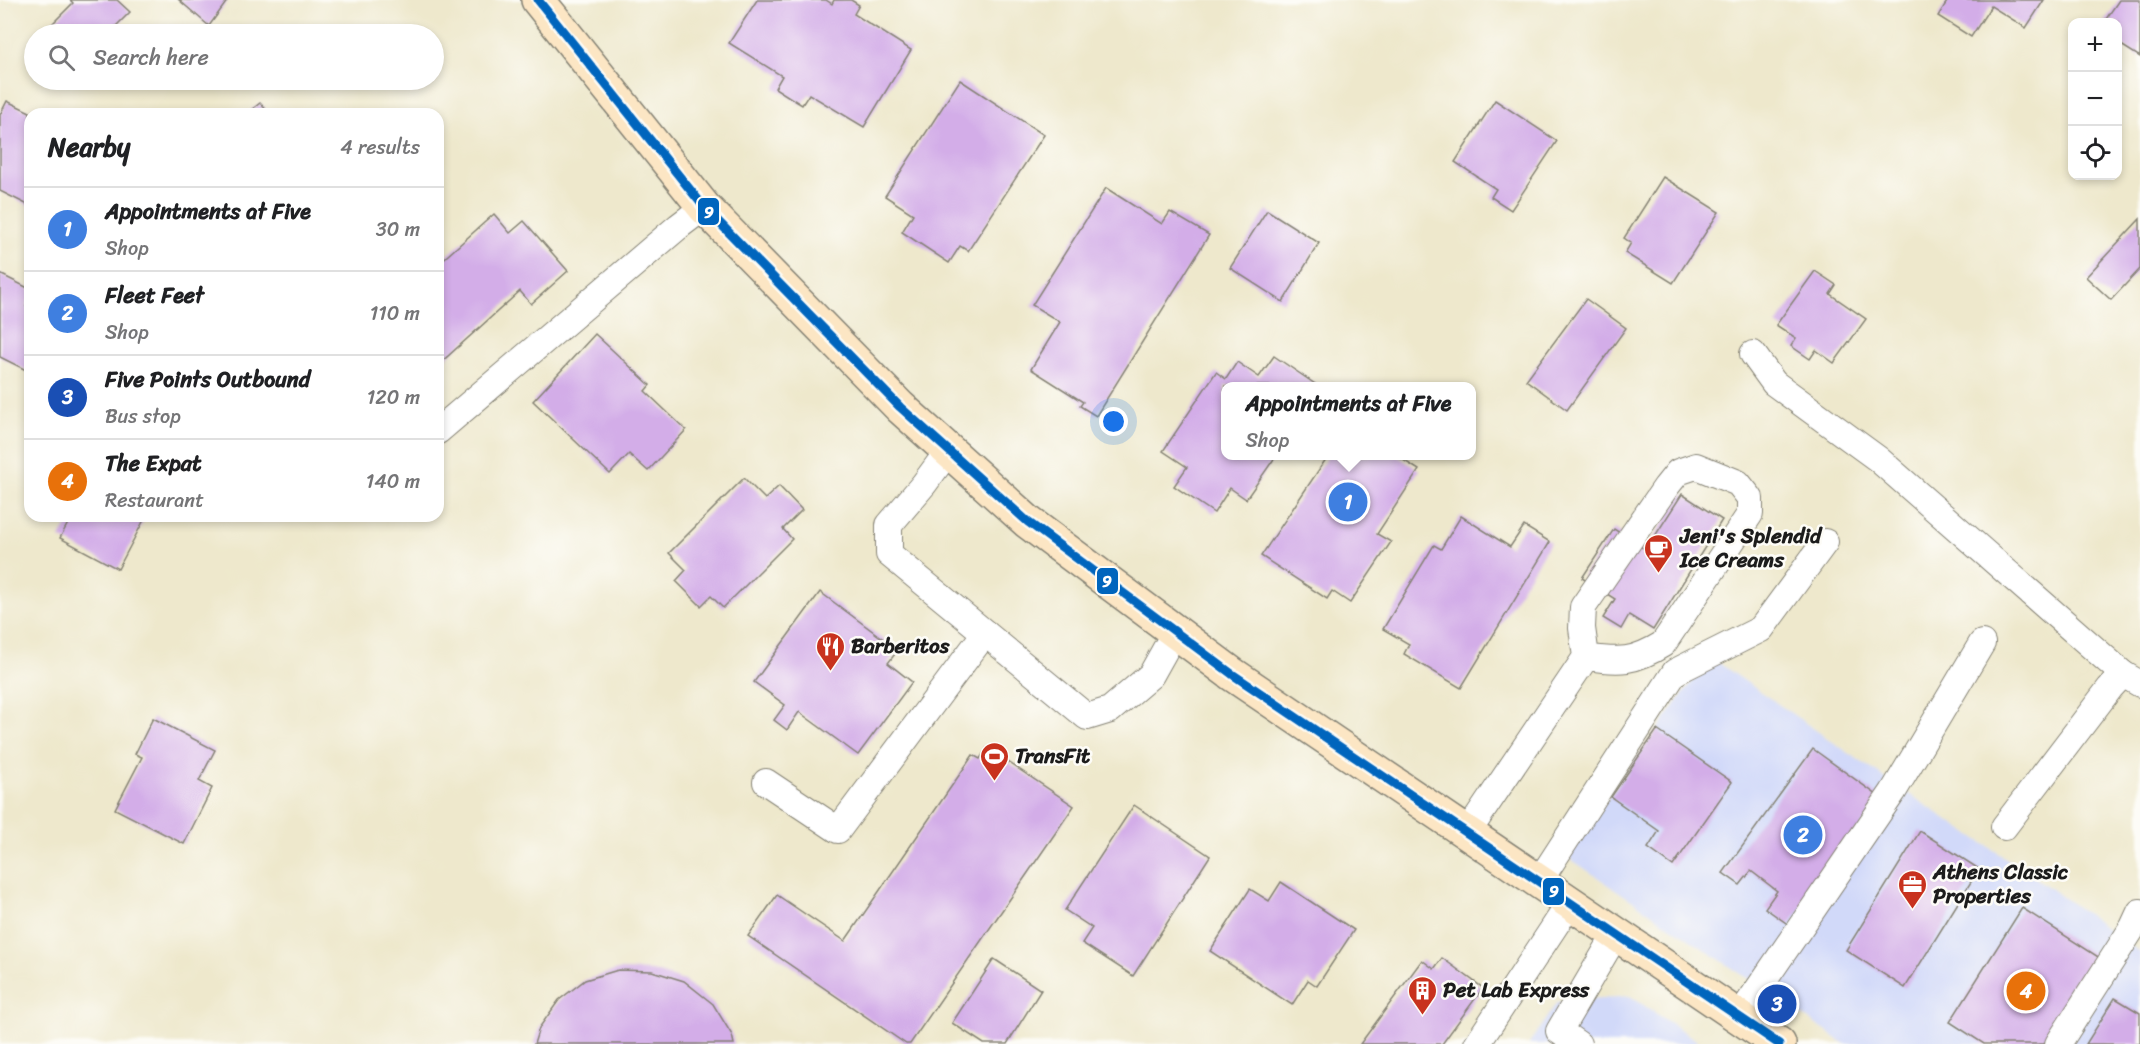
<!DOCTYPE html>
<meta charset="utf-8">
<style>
body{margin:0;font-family:Sriracha,sans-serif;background:#f6f6f6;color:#202124}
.controls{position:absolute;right:18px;top:18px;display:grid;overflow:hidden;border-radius:12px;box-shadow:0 3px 9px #0003}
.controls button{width:54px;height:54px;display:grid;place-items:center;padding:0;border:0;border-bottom:2px solid #e0e0e0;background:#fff;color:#202124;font:30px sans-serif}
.you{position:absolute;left:1114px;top:422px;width:21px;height:21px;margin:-15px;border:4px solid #fff;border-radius:50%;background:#1a73e8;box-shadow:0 0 0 9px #1a73e833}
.badge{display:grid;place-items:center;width:39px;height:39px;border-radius:50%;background:#c8321e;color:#fff;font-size:20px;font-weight:700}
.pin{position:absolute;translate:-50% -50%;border:3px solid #fff;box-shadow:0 2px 6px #0006}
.popup{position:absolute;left:1221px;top:382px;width:255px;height:78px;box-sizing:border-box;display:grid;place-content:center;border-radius:12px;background:#fff;filter:drop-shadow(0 2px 4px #0005);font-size:20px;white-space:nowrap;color:#757577}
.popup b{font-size:22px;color:#202124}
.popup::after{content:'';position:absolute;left:50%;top:100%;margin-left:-12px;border:12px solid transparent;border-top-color:#fff}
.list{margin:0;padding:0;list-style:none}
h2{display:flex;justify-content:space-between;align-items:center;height:78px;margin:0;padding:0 24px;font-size:26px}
h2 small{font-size:20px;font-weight:400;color:#757577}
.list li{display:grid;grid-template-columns:39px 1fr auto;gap:18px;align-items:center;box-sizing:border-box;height:84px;padding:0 24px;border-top:2px solid #e0e0e0}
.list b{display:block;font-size:22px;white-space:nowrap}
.list p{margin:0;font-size:20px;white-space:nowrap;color:#757577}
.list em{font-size:20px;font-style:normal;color:#757577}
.icon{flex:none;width:33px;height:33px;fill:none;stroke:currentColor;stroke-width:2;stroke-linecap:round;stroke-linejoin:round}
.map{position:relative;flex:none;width:2140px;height:1044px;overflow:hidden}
.search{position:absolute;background:#fff;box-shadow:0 3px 9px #0003;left:24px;top:24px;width:420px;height:66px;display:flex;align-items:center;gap:15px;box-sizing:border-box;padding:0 21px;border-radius:33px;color:#757577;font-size:22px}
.panel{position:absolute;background:#fff;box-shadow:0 3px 9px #0003;left:24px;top:108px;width:420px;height:414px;border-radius:18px}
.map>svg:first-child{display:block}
.built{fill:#d1d9f9}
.building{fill:#d3ade8}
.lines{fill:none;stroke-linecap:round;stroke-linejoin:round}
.service-casing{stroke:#858274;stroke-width:28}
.secondary-casing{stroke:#858274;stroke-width:36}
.service{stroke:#fff;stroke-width:26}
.secondary{stroke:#fce6c4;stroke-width:33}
.bus-1-casing{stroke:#fdfcf7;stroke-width:14}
.bus-1{stroke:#0065bd;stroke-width:9}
.labels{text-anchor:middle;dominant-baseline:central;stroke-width:5;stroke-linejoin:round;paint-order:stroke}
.poi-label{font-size:21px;font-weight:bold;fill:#1c1c1c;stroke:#fdfcf7;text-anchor:start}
.line-badge{stroke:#fdfcf7;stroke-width:2}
.badge-label{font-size:16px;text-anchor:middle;font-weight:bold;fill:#fff}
</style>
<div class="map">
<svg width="2140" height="1044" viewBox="0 0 2140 1044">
<rect width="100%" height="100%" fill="#fdfcf7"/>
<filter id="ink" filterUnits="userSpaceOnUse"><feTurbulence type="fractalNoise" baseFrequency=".0167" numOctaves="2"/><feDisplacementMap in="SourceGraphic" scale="12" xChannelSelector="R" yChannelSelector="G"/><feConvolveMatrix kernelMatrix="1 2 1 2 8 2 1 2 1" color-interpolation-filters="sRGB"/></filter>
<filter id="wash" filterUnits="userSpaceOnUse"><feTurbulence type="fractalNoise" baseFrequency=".008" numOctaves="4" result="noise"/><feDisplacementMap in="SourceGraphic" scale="24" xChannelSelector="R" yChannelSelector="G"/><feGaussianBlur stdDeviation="1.35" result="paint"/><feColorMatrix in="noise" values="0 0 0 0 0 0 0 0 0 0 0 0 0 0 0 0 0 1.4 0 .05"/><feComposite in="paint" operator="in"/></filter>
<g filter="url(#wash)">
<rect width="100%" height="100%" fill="#eee8cc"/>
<g class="built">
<polygon points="1710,657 1889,781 2030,874 2140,952 2140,1044 1845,1044 1566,856"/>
<polygon points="1630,996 1702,1044 1529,1044 1557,1002"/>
</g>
<g id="blocks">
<g class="building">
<polygon points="70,0 117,0 130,12 108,34 54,34 48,28 73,3"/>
<polygon points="179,0 228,0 209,26"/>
<polygon points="757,0 826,0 832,4 834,0 851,0 859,5 854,14 911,50 864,127 809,94 802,105 794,100 775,88 782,76 729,43"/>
<polygon points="1948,0 2044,0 2026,28 1991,6 1971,37 1938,16"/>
<polygon points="2119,0 2140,0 2140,57 2118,43 2118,22 2104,22"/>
<polygon points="960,80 1044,135 968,251 960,246 949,263 902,232 913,214 885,196"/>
<polygon points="1495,100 1557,141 1511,210 1491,197 1496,189 1455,162"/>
<polygon points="7,101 30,112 30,206 0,191 0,115"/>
<polygon points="260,103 270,114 246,114"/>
<polygon points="1663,177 1719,212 1673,283 1625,253 1631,243 1624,238"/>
<polygon points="1106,188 1162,224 1170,212 1209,235 1096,416 1080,406 1083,402 1031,369 1060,322 1032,305"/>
<polygon points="1267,210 1319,243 1283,302 1230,268"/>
<polygon points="494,214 510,233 524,221 568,271 531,304 520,291 438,365 438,264"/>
<polygon points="2140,219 2140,269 2111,300 2086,277"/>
<polygon points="1815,271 1836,285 1830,294 1866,319 1834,363 1816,350 1810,359 1791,346 1796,338 1776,325"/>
<polygon points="0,274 30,289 30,298 26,306 30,308 30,372 0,357"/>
<polygon points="1586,299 1626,328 1567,410 1526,380"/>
<polygon points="595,334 650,385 645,391 686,430 648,471 629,454 610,474 533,401"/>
<polygon points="1274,356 1318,386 1225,386 1225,456 1276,456 1246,499 1230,488 1214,513 1174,486 1187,467 1163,451 1216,372 1226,379 1237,362 1259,377"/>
<polygon points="1328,456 1397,456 1419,470 1377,534 1391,542 1350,603 1332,591 1327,599 1261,556"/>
<polygon points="744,478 765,499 779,486 802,510 783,529 792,539 723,608 711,596 701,606 676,581 686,570 669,553"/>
<polygon points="1682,494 1722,520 1653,630 1629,615 1621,629 1603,618 1615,599 1582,578 1614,529 1646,550"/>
<polygon points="72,516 146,516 118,569 60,538"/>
<polygon points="1461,516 1510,547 1524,526 1550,542 1461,688 1404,654 1409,644 1383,629 1434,545 1441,549"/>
<polygon points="820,592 898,650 888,663 912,682 858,755 799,712 787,730 774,720 785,705 754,682"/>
<polygon points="153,718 215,750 199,781 212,788 184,844 115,809 142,757 135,754"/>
<polygon points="1657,730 1732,782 1673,866 1648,848 1659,831 1611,797"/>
<polygon points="987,748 1074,806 910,1044 906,1044 748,936 777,895 845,941 973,755 980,759"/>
<polygon points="1813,749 1881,798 1789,925 1765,908 1777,891 1751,871 1740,885 1723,873"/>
<polygon points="1134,805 1210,856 1133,976 1082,943 1092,928 1065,910"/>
<polygon points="1920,831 1979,869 1905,988 1846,950"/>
<polygon points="1281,882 1354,930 1317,986 1308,980 1292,1005 1210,951 1250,889 1269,901"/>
<polygon points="2022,908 2103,960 2049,1044 1984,1044 1950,1022"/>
<polygon points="1442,958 1483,988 1442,1044 1360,1044 1422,960 1434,969"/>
<polygon points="994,959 1041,990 1007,1044 984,1044 952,1023"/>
<polygon points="618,970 652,971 684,981 713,1004 732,1035 734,1044 534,1044 539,1028 559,1000 585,980"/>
<polygon points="2115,998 2140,1013 2140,1044 2086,1044"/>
</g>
</g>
</g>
<g filter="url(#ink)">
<use href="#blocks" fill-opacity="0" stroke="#858274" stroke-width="1.5"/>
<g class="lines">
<defs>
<g id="service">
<polyline points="1753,354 1774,383 1878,459 2123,674 2140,684"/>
<polyline points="438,431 679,226 704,207"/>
<polyline points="949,450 924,484 889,525 889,554 1087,717 1110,710 1151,675 1175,632"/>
<polyline points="766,782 838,830 985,633"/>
<polyline points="2004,827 2110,688 2123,674"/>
<path d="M1468,832L1586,657L1582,628L1583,607L1666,487L1678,472L1696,466L1738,483L1750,498V514L1663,644C1634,662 1620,662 1586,657"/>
<polyline points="1540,880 1675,672 1761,629 1825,542"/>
<polyline points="1739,1017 1893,792 1982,643"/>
<polyline points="1477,1044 1570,903"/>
<polyline points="1578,1044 1559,1031 1616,934"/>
<polyline points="2058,1044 2133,927 2140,912"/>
</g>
<polyline id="secondary" points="538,0 704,207 900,407 1028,522 1232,674 1779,1044"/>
</defs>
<use href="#service" class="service-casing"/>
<use href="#secondary" class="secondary-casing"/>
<use href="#service" class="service"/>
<use href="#secondary" class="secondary"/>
<defs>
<polyline id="bus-1" points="538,0 704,207 900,407 1028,522 1232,674 1779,1044"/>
</defs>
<use href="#bus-1" class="bus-1-casing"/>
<use href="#bus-1" class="bus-1"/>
</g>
</g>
<defs>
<symbol id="cafe-pin" viewBox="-11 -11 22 30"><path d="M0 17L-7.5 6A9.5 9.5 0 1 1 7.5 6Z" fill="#c8321e" stroke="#fdfcf7"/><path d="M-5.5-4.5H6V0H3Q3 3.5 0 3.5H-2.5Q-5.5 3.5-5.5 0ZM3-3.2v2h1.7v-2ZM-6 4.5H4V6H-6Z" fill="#fff"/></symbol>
<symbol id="restaurant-pin" viewBox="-11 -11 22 30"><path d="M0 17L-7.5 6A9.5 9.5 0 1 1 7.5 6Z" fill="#c8321e" stroke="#fdfcf7"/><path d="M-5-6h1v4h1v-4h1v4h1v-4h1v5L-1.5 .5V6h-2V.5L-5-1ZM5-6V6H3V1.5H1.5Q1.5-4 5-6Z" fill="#fff"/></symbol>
<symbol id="stadium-pin" viewBox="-11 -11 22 30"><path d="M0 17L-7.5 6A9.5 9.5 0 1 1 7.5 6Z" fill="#c8321e" stroke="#fdfcf7"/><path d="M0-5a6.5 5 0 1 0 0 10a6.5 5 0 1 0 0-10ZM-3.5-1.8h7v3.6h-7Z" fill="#fff"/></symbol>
<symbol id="office-pin" viewBox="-11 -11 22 30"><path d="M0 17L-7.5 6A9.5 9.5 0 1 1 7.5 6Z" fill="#c8321e" stroke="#fdfcf7"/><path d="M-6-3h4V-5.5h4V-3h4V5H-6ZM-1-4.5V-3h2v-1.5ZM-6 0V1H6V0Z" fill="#fff"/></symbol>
<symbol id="building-pin" viewBox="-11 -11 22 30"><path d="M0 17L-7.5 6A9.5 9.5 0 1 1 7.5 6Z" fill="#c8321e" stroke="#fdfcf7"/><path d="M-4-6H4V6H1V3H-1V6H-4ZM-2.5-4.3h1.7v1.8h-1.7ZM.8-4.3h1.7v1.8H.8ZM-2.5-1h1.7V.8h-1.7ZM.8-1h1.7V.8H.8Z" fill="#fff"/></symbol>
</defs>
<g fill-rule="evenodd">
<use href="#cafe-pin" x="1642" y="532" width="33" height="45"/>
<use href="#restaurant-pin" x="814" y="630" width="33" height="45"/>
<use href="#stadium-pin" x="978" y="740" width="33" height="45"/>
<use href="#office-pin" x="1896" y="868" width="33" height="45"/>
<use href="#building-pin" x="1406" y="974" width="33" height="45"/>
</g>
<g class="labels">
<g class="poi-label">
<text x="1680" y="536">Jeni's Splendid<tspan x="1680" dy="24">Ice Creams</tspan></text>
<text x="851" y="646">Barberitos</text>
<text x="1015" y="756">TransFit</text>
<text x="1933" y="872">Athens Classic<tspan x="1933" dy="24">Properties</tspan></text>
<text x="1443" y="990">Pet Lab Express</text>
</g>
</g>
<g class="line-badge">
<rect x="697" y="197" width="23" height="29" rx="6" fill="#0065bd"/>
<rect x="1096" y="567" width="23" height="28" rx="6" fill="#0065bd"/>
<rect x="1542" y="877" width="23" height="29" rx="6" fill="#0065bd"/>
</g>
<g class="badge-label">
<text x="709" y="218">9</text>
<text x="1107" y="587">9</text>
<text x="1554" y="897">9</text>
</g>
</svg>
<div class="controls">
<button>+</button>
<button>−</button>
<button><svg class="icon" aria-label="locate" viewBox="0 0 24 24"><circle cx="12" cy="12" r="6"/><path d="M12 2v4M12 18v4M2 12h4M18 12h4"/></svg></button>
</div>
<div class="you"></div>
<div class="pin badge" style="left:1348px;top:502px;background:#3f7fe0">1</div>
<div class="popup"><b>Appointments at Five</b>Shop</div>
<div class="pin badge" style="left:1803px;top:835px;background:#3f7fe0">2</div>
<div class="pin badge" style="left:1777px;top:1004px;background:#1a4fb4">3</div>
<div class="pin badge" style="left:2026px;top:991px;background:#e8710a">4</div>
<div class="search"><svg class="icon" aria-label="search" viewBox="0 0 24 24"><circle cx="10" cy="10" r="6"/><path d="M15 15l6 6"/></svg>Search here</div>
<section class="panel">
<h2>Nearby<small>4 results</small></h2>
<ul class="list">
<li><span class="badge" style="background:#3f7fe0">1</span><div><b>Appointments at Five</b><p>Shop</p></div><em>30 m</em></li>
<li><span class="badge" style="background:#3f7fe0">2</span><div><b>Fleet Feet</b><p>Shop</p></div><em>110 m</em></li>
<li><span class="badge" style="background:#1a4fb4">3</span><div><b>Five Points Outbound</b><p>Bus stop</p></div><em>120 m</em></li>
<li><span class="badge" style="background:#e8710a">4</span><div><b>The Expat</b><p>Restaurant</p></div><em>140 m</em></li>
</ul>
</section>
</div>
